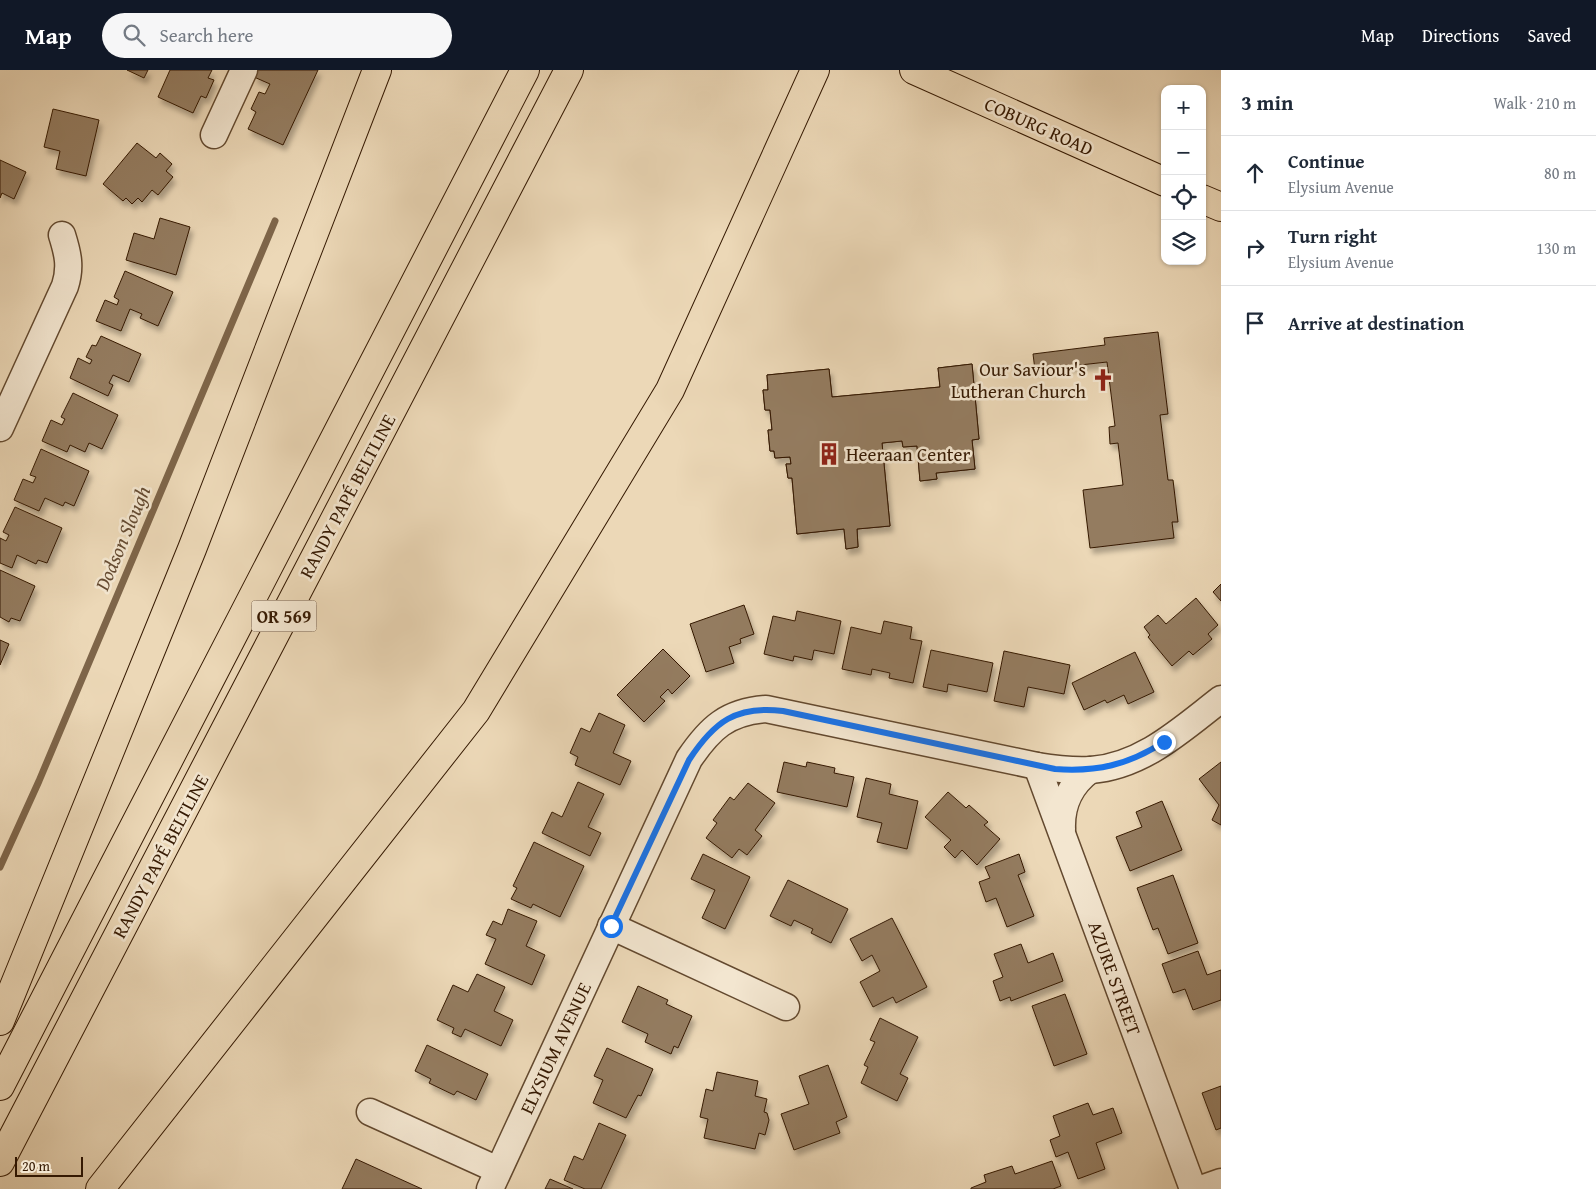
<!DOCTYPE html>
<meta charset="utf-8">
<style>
body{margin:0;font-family:"Gentium Book Plus",serif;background:#f6f6f7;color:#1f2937}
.controls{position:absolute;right:15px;top:15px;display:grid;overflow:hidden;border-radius:10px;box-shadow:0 1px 4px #0004}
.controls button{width:45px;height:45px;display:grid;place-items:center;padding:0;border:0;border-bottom:1px solid #e0e1e3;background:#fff;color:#1f2937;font:25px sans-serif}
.scale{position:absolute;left:15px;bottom:12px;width:68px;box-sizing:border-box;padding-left:5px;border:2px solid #351902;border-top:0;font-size:14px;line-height:18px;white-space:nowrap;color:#351902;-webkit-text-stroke:4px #f3e6d0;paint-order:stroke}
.stop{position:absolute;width:15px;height:15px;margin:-11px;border:4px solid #1a73e8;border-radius:50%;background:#fff}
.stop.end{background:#1a73e8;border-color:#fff;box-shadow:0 1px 5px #0008}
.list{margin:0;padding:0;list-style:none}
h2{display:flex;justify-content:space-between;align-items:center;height:65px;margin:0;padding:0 20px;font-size:21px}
h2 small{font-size:16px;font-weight:400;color:#747a83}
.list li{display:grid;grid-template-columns:32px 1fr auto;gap:15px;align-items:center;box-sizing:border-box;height:75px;padding:0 20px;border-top:1px solid #e0e1e3}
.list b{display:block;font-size:19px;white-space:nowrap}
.list p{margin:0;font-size:16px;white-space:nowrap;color:#747a83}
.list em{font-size:16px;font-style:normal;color:#747a83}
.icon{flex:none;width:28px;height:28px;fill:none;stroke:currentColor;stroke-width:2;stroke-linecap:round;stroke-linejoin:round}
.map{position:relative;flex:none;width:1221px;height:1119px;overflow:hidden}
header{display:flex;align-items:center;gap:30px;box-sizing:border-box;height:70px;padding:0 25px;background:#111827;color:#fff}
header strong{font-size:24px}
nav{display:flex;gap:28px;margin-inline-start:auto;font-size:18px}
.search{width:350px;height:45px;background:#f6f6f7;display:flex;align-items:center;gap:12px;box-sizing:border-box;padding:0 18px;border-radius:28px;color:#747a83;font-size:19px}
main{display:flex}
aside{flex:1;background:#fff}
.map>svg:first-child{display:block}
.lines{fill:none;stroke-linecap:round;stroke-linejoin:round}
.stream{stroke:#7e6549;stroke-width:7}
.building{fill:#947c60;stroke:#351902;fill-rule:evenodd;filter:url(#shadow)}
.minor-casing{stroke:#63492f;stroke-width:29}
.major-casing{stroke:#351902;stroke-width:30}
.highway-casing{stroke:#351902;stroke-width:30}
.minor{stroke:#f3e6d0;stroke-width:26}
.major{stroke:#ecd8b7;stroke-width:28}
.highway{stroke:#ecd8b7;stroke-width:28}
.route{stroke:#1a73e8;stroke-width:6}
.labels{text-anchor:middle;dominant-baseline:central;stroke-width:5;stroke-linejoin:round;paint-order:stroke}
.shield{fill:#f3e6d0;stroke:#6e5640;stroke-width:1}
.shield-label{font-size:18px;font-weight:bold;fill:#351902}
.street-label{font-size:19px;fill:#351902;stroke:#f3e6d0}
.poi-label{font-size:19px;fill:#351902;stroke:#f3e6d0;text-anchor:end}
.water-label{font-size:20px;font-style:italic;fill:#654b32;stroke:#f3e6d0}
</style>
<header>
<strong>Map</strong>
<div class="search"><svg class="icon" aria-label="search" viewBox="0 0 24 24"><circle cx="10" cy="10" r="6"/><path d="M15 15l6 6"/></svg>Search here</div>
<nav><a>Map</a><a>Directions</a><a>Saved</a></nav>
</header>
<main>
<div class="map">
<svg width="1221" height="1119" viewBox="0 0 1221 1119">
<defs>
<filter id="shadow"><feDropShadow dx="3" dy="5.5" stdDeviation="2.5" flood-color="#0004"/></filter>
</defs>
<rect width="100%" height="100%" fill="#ecd8b7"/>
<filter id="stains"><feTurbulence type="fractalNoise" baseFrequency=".004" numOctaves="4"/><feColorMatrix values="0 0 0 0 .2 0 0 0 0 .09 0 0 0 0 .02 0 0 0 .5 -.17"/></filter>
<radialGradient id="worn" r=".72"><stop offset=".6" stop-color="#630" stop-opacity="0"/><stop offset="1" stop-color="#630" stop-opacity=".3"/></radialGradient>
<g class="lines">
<polyline class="stream" points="0,797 39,711 275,151"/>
</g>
<g class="building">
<polygon points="127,0 148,0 144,8"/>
<polygon points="170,0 212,0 208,8 214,10 206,28 201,26 193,43 158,27"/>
<polygon points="257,0 318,0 283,75 248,59 256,42 251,39 259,22 265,24 270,14 254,7"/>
<polygon points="53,39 99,50 86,106 56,99 60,81 44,77"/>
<polygon points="137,73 156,88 160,83 172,94 166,101 173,107 158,125 152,120 142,132 138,128 132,134 126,128 123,131 103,114"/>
<polygon points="0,90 26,102 14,129 2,123 0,128"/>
<polygon points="160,148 190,157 176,205 126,190 134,163 154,169"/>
<polygon points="125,201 173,222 158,256 140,248 142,244 130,239 121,261 96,251 105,230 117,235 119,230 114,227"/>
<polygon points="1158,262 1168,344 1160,345 1168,410 1173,410 1178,452 1172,452 1174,468 1090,478 1083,420 1123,415 1118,373 1110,374 1109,357 1115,356 1107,292 1035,300 1033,284 1105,275 1104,268"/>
<polygon points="101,266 141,284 129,312 113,305 109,313 113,315 108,326 70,308 78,288 90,294 92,290 86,287 92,275 96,276"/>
<path d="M972,294L979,369L972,370L975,399L936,403L937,409L920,411L917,376L903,377L902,371L882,373L890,456L857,459L858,477L846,479L844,459L797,464L792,408H788L786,394H791L790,387L775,388L774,381H770L768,360H772L770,340H765L763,320H768L767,305L829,299L832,327L940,317L938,298ZM899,330L901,351L880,353L878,332Z"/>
<polygon points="972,294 979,369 972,370 975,399 936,403 937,409 920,411 917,376 903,377 902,371 882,373 890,456 857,459 858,477 846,479 844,459 797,464 792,408 788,408 786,394 791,394 790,387 775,388 774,381 770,381 768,360 772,360 770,340 765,340 763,320 768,320 767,305 829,299 832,327 940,317 938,298"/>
<polygon points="73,323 118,345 102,379 89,373 85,382 70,375 67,382 42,371 51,350 62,355 65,349 61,347"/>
<polygon points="41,379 89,401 74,436 65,432 63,436 45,428 39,441 14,430 23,409 33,413 36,407 30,405"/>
<polygon points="15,437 62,458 47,493 38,490 36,494 17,485 12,498 0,493 0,468 6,471 9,465 3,462"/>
<polygon points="0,500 35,516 20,551 11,548 9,552 0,547"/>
<polygon points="1221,514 1221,531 1213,522"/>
<polygon points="1196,528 1218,555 1208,564 1212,569 1193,585 1189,581 1172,596 1148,567 1150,565 1144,557 1158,545 1166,554"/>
<polygon points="744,535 754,564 740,569 741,573 729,577 734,593 706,602 690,554"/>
<polygon points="797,541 841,551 834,584 814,580 812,590 794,586 793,591 764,584 773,546 795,551"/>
<polygon points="884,551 912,557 910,569 922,571 913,613 889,608 890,603 872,599 871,605 842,599 851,557 881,564"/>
<polygon points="0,570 9,574 0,595"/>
<polygon points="663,579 690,606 672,624 668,619 660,627 665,631 644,652 617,625"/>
<polygon points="931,580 993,593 987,622 948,614 947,622 923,617"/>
<polygon points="1004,581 1070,595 1064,624 1028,617 1024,637 994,631"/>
<polygon points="1135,582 1154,622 1128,634 1124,625 1107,633 1105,630 1084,640 1072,613"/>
<polygon points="599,643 625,655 613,683 631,691 620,715 575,695 578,687 570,683 581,658 590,662"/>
<polygon points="784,692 806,697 807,692 835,698 834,703 854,707 847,737 777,722"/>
<polygon points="1221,692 1221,755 1212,750 1219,735 1199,709"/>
<polygon points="866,708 891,714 889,724 918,731 907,779 877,772 882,753 857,747"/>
<polygon points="578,712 604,724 588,757 601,763 590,786 542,763 552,742 562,747"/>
<polygon points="748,713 775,733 755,760 762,766 747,785 739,779 732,788 706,768 717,753 713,750 730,727 734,730"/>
<polygon points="948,722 966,738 969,735 988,752 984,755 1000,769 977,795 962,780 955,788 944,777 951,770 925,747"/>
<polygon points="1162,731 1182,780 1130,801 1116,767 1142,757 1136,742"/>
<polygon points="534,772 584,796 560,847 533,834 531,838 511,829 517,818 513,816"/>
<polygon points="703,784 750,807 725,859 702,848 715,820 691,809"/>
<polygon points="1019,784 1025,802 1018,805 1034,846 1007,857 996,828 986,832 979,812 990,808 985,797"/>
<polygon points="1173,805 1198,873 1168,884 1158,858 1153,860 1137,818"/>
<polygon points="788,810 848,839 831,873 811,863 813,859 794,850 791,856 770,846"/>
<polygon points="508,839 537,851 526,876 545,885 532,915 485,894 496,869 486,865 493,851 502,855"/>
<polygon points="892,848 927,917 896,933 893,927 873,937 860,912 880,901 872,885 862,891 850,869"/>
<polygon points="1021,874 1028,893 1053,883 1063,911 1011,931 1010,927 1000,931 993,911 1003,907 994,884"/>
<polygon points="1198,881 1207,905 1221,900 1221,930 1193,940 1185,919 1173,923 1162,894"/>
<polygon points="477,904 505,917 494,941 513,950 501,976 465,959 461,967 452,963 454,958 437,950 453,915 468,922"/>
<polygon points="638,916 668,930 666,934 692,946 678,978 674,976 671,984 645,972 648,964 622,952"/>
<polygon points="1065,924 1087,984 1054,996 1032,936"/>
<polygon points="880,948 918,967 900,1004 908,1008 897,1031 861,1013 868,997 864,995 875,972 870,970"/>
<polygon points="427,975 488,1004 476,1030 457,1021 454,1025 429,1013 431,1009 415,1001"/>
<polygon points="607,978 653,999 641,1026 638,1025 626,1048 593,1033 603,1010 594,1006"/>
<polygon points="828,995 847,1047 836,1052 840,1063 794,1080 781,1044 809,1034 799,1006"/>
<polygon points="717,1002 758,1011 755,1026 767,1029 764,1042 767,1043 769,1050 765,1065 759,1063 755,1079 704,1068 708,1049 700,1047 706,1019 713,1021"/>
<polygon points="1221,1016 1221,1058 1216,1060 1202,1023"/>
<polygon points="1088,1033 1093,1045 1113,1038 1122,1063 1096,1073 1105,1099 1078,1109 1068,1082 1056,1087 1050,1070 1060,1066 1053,1046"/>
<polygon points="599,1053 626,1065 601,1119 585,1119 564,1110 574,1086 583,1090"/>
<polygon points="356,1089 422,1119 342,1119"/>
<polygon points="1052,1091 1061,1116 1053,1119 971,1119 971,1118 986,1112 984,1105 1012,1096 1015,1104"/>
<polygon points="550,1109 573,1119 545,1119"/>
</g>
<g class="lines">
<defs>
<g id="minor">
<polyline points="214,65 244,0"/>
<path d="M0,358L65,216C71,197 68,184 62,165"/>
<polyline points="1037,696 1193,1119"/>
<path d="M1062,759C1061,734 1070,715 1090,700"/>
<polyline points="611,856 786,937"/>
<polyline points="370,1042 498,1100"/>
<path d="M490,1119L689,689C710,658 727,642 766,639L1037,696C1055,699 1073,701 1091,700C1143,696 1182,659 1221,629"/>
<polyline points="1201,1119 1221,1112"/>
</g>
<g id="major">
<polyline points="914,0 1165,112"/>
<polyline points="1202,129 1221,137"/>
</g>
<g id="highway">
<polyline points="0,951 192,479 377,0"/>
<polyline points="0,1016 525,0"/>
<polyline points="0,1092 569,0"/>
<polyline points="100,1119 476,641 670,320 815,0"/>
</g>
</defs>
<use href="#minor" class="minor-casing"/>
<use href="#major" class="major-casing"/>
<use href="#highway" class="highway-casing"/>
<use href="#minor" class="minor"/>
<use href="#major" class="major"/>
<use href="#highway" class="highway"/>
</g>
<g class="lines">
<path class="route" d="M611,856L689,690C714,652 736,635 783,641L1055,699C1097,702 1128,695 1164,672"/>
</g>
<defs>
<symbol id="church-bare" viewBox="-9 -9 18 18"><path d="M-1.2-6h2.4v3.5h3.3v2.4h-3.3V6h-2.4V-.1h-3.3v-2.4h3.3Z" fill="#8f2418" stroke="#f3e6d0" stroke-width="2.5" paint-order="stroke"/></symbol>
<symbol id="building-bare" viewBox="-9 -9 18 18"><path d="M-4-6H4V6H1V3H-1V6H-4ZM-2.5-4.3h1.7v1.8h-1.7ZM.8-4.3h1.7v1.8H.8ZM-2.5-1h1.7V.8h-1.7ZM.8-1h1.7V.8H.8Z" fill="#8f2418" stroke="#f3e6d0" stroke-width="2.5" paint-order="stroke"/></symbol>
</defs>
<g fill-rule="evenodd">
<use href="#church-bare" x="1087" y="294" width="32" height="32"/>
<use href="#building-bare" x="813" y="368" width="32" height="32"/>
</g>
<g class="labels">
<rect class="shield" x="251.5" y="530.5" width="65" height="31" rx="4"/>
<g class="shield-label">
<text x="284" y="546">OR 569</text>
</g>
<g class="street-label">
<text transform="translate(1039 56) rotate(24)">COBURG ROAD</text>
<text transform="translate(347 426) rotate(-62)">RANDY PAPÉ BELTLINE</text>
<text transform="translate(160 786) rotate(-62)">RANDY PAPÉ BELTLINE</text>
<text transform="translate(1115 908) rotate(70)">AZURE STREET</text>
<text transform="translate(555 978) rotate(-65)">ELYSIUM AVENUE</text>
</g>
<g class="poi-label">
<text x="1086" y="299">Our Saviour's<tspan x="1086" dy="22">Lutheran Church</tspan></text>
<text x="846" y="384" text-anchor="start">Heeraan Center</text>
</g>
<g class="water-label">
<text transform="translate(122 468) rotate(-67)">Dodson Slough</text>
</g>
</g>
<rect width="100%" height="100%" filter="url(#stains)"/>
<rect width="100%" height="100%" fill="url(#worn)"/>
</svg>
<div class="controls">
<button>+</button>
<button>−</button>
<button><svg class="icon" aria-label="locate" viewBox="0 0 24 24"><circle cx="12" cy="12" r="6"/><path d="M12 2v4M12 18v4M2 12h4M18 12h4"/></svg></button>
<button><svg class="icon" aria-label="layers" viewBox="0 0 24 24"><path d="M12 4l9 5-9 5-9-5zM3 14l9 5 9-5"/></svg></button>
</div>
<div class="scale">20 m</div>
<div class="stop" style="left:611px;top:856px"></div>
<div class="stop end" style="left:1164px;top:672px"></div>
</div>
<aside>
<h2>3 min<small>Walk · 210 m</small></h2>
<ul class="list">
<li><svg class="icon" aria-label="ahead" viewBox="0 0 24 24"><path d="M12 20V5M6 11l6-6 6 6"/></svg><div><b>Continue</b><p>Elysium Avenue</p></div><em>80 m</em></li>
<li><svg class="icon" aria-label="right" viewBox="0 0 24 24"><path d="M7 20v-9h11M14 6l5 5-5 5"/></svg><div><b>Turn right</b><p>Elysium Avenue</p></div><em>130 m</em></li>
<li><svg class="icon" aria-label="arrive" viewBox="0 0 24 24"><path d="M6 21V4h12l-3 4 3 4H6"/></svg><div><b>Arrive at destination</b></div></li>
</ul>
</aside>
</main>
